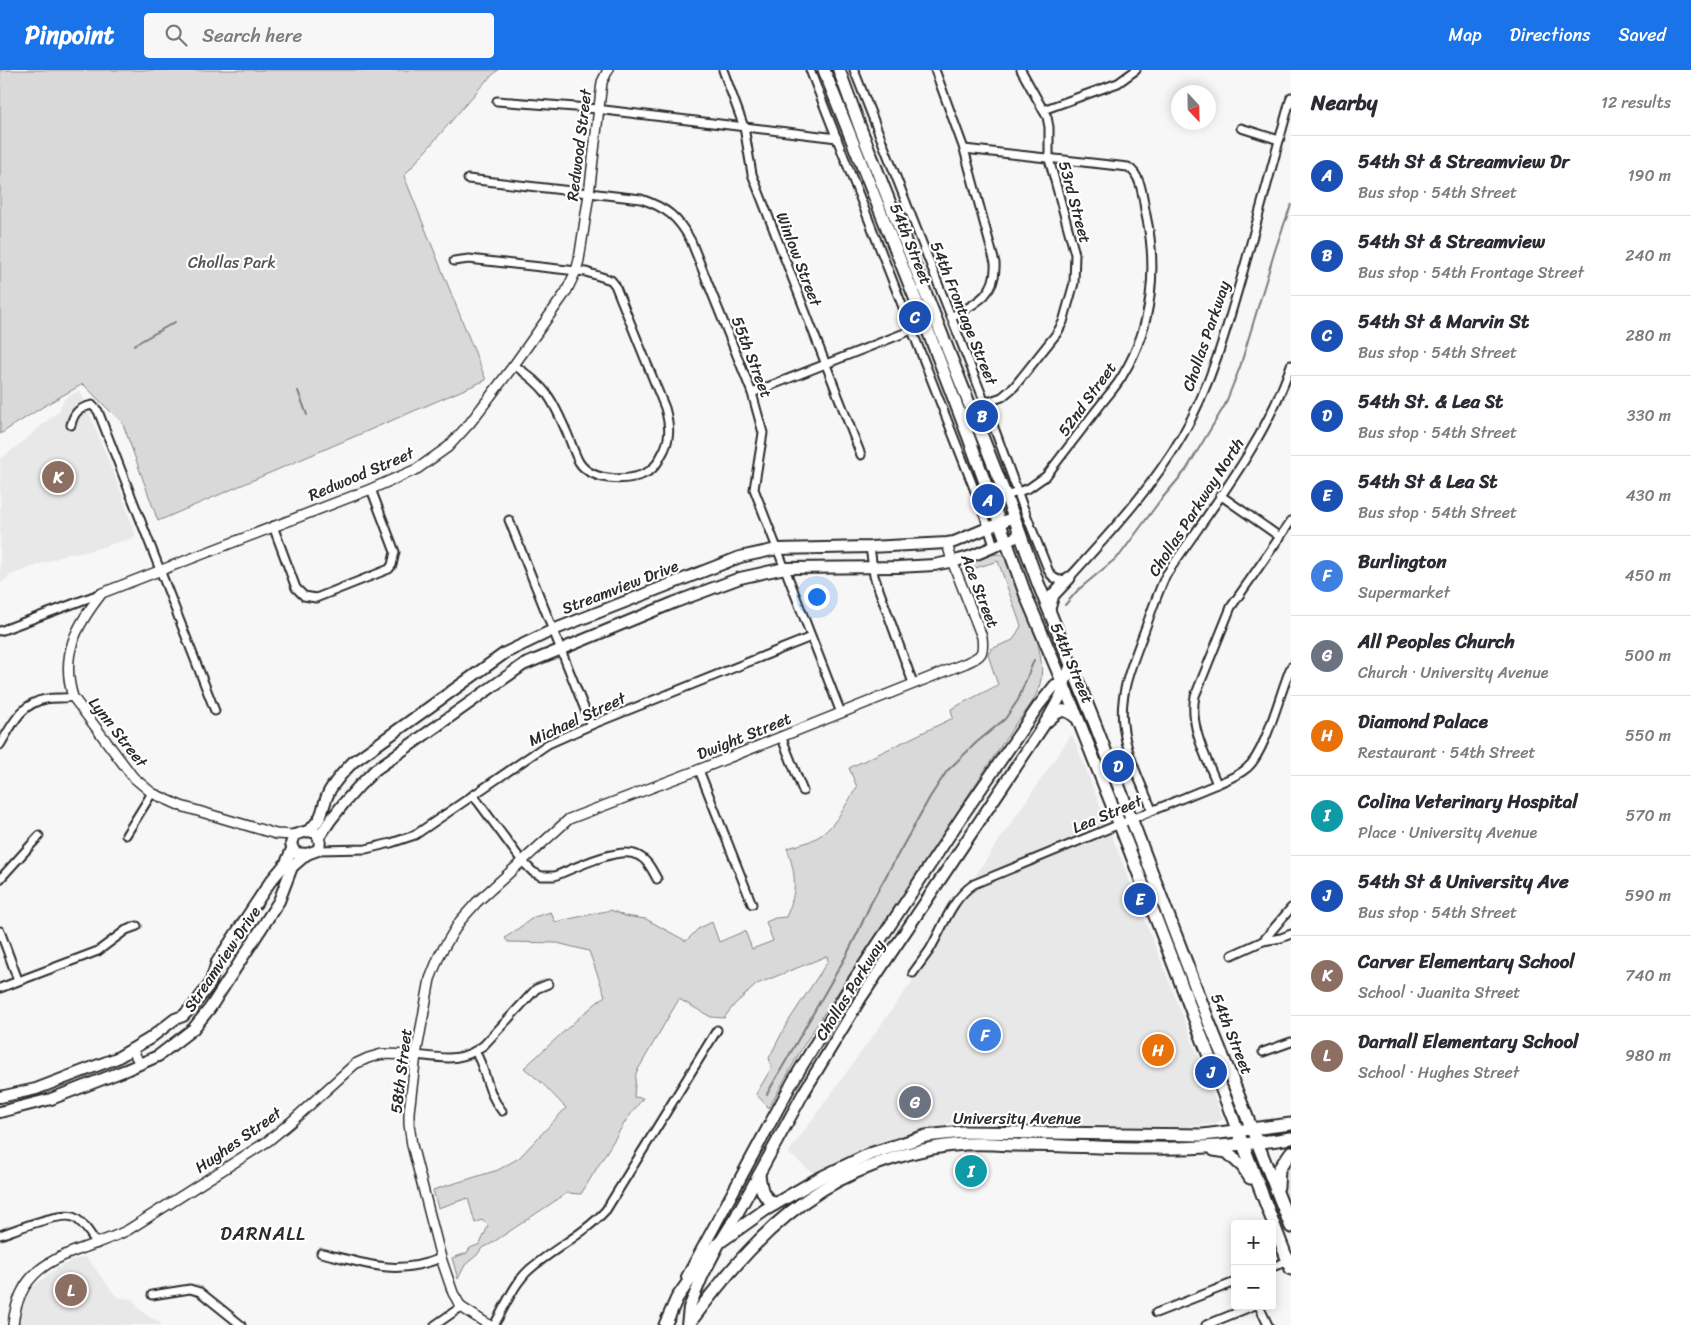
<!DOCTYPE html>
<meta charset="utf-8">
<style>
body{margin:0;font-family:Sriracha,sans-serif;background:#f7f7f7;color:#2b2b33}
.controls{position:absolute;right:15px;bottom:15px;display:grid;overflow:hidden;border-radius:5px;box-shadow:0 2px 12px #0003}
.controls button{width:45px;height:45px;display:grid;place-items:center;padding:0;border:0;border-bottom:1px solid #e1e1e2;background:#fff;color:#2b2b33;font:25px sans-serif}
.compass{position:absolute;left:1171px;top:15px;width:45px;height:45px;border-radius:50%;background:#fff;box-shadow:0 2px 12px #0003;rotate:158deg}
.you{position:absolute;left:816px;top:526px;width:18px;height:18px;margin:-12px;border:4px solid #fff;border-radius:50%;background:#1a73e8;box-shadow:0 0 0 8px #1a73e833}
.badge{display:grid;place-items:center;width:32px;height:32px;border-radius:50%;background:#1a73e8;color:#fff;font-size:16px;font-weight:700}
.pin{position:absolute;translate:-50% -50%;border:2px solid #fff;box-shadow:0 1px 5px #0006}
.list{margin:0;padding:0;list-style:none}
h2{display:flex;justify-content:space-between;align-items:center;height:65px;margin:0;padding:0 20px;font-size:21px}
h2 small{font-size:16px;font-weight:400;color:#7c7c81}
.list li{display:grid;grid-template-columns:32px 1fr auto;gap:15px;align-items:center;box-sizing:border-box;height:80px;padding:0 20px;border-top:1px solid #e1e1e2}
.list b{display:block;font-size:19px;white-space:nowrap}
.list p{margin:0;font-size:16px;white-space:nowrap;color:#7c7c81}
.list em{font-size:16px;font-style:normal;color:#7c7c81}
.icon{flex:none;width:28px;height:28px;fill:none;stroke:currentColor;stroke-width:2;stroke-linecap:round;stroke-linejoin:round}
.map{position:relative;flex:none;width:1291px;height:1255px;overflow:hidden}
header{display:flex;align-items:center;gap:30px;box-sizing:border-box;height:70px;padding:0 25px;background:#1a73e8;color:#fff}
header strong{font-size:24px}
nav{display:flex;gap:28px;margin-inline-start:auto;font-size:18px}
.search{width:350px;height:45px;background:#f7f7f7;display:flex;align-items:center;gap:12px;box-sizing:border-box;padding:0 18px;border-radius:5px;color:#7c7c81;font-size:19px}
main{display:flex}
aside{flex:1;background:#fff}
.map>svg:first-child{display:block}
.built{fill:#e8e8e8}
.green{fill:#d9d9d9;stroke:#828282}
.lines{fill:none;stroke-linecap:round;stroke-linejoin:round}
.stream{stroke:#7b7b7b;stroke-width:2}
.minor-casing{stroke:#2b2b2b;stroke-width:11}
.tertiary-casing{stroke:#2b2b2b;stroke-width:12}
.secondary-casing{stroke:#2b2b2b;stroke-width:14}
.primary-casing{stroke:#2b2b2b;stroke-width:15}
.minor{stroke:#fff;stroke-width:7}
.tertiary{stroke:#fff;stroke-width:9}
.secondary{stroke:#fff;stroke-width:10}
.primary{stroke:#fff;stroke-width:11}
.labels{text-anchor:middle;dominant-baseline:central;stroke-width:4.5;stroke-linejoin:round;paint-order:stroke}
.street-label{font-size:16px;fill:#2b2b2b;stroke:#fff}
.park-label{font-size:16px;fill:#565656;stroke:#fff}
.quarter-label{font-size:19px;letter-spacing:1px;fill:#2b2b2b;stroke:#fff}
</style>
<header>
<strong>Pinpoint</strong>
<div class="search"><svg class="icon" aria-label="search" viewBox="0 0 24 24"><circle cx="10" cy="10" r="6"/><path d="M15 15l6 6"/></svg>Search here</div>
<nav><a>Map</a><a>Directions</a><a>Saved</a></nav>
</header>
<main>
<div class="map">
<svg width="1291" height="1255" viewBox="0 0 1291 1255">
<rect width="100%" height="100%" fill="#f7f7f7"/>
<filter id="ink" filterUnits="userSpaceOnUse"><feTurbulence type="fractalNoise" baseFrequency=".02" numOctaves="2"/><feDisplacementMap in="SourceGraphic" scale="10" xChannelSelector="R" yChannelSelector="G"/><feConvolveMatrix kernelMatrix="1 2 1 2 8 2 1 2 1" color-interpolation-filters="sRGB"/></filter>
<g filter="url(#ink)">
<g class="built">
<polygon points="80,320 122,425 136,467 85,482 68,484 11,505 0,514 0,389 21,373 59,341 64,329"/>
<polygon points="1072,664 1223,1049 1214,1054 1184,1057 950,1053 895,1070 817,1106 788,1083 930,887 979,800"/>
<polygon points="1291,1085 1291,1143 1284,1126 1283,1102"/>
<polygon points="86,1187 117,1227 133,1229 138,1238 149,1247 157,1250 162,1255 17,1255 17,1240 27,1225 35,1215 56,1199 73,1190"/>
</g>
<g class="green">
<polygon points="0,0 498,0 485,12 404,106 486,310 158,451 123,354 83,314 49,333 0,364"/>
<path d="M999,484L1005,486C1018,518 1049,581 1040,614C1036,629 1026,642 1016,653L827,939L802,978L769,1038L756,1024L772,997L769,988L786,955L828,891L827,886L757,914L734,935L724,948L711,947L679,929L636,1003L634,1027L643,1028L625,1052L581,1124L567,1123L489,1175L482,1178L477,1185L465,1195L458,1209L452,1188L467,1183L470,1178L480,1174L488,1156L482,1150L475,1153L468,1128L438,1138L433,1120L498,1100L519,1088L566,1038L542,1013L524,998L582,945L605,926L589,881L557,873L508,872L505,868L534,847L551,842L555,852L611,840L625,846L646,849L686,871L698,859L712,852L719,872L745,861L752,879L773,871L766,852L775,848L786,847C798,820 796,805 787,778C799,775 811,772 821,765C837,754 847,732 857,717L849,698L953,648L951,639L998,615L988,585L991,579L1013,570L1021,556L998,491L972,499L968,494L991,485Z"/>
</g>
<g class="lines">
<g class="stream">
<polyline points="134,275 175,252"/>
<polyline points="298,321 307,345"/>
<polyline points="1065,535 1078,520 1120,485 1159,432 1186,400 1225,335 1240,297 1276,177 1291,135"/>
<polyline points="767,1024 846,886 858,862 871,833 930,727 947,701 977,672 1005,649 1018,630 1034,590"/>
</g>
<defs>
<g id="minor">
<polyline points="723,0 744,57 752,104 861,385"/>
<polyline points="810,0 984,444 994,476"/>
<path d="M854,0L985,333L1022,434L1049,502C1054,510 1061,512 1069,508C1110,463 1152,418 1182,366C1213,312 1229,251 1246,191C1261,137 1276,82 1291,27"/>
<path d="M935,0L964,79L995,193C997,225 975,234 951,247"/>
<polyline points="497,31 588,38 837,68"/>
<polyline points="1043,40 1118,13 1136,0"/>
<polyline points="1241,58 1279,70"/>
<path d="M964,79L1128,97C1142,105 1143,130 1146,145C1158,198 1152,256 1124,303C1118,315 1107,326 1099,337C1081,360 1064,383 1046,406L1029,418L992,431"/>
<path d="M468,109L641,129C667,138 678,147 691,171L752,323L763,363L754,419L841,643"/>
<path d="M454,191L469,189L586,202L611,210L615,215L665,338C670,356 671,370 661,386C659,391 656,395 652,399C635,413 592,413 579,392C574,383 571,372 567,363C552,328 546,317 514,295"/>
<polyline points="752,323 912,260"/>
<polyline points="985,333 1002,327 1014,317 1057,263 1063,252 1074,213 1075,184 1049,89 1049,57 1047,47 1021,0"/>
<path d="M71,355C74,342 79,338 92,335L98,341L215,641"/>
<polyline points="1220,425 1280,467"/>
<polyline points="509,450 591,655"/>
<polyline points="273,456 296,518 304,526 316,528 389,499 392,495 395,482 371,419"/>
<polyline points="870,477 874,506 913,613"/>
<polyline points="0,561 102,523"/>
<polyline points="781,666 803,721"/>
<path d="M0,675C12,655 21,633 46,629C55,627 64,629 73,627"/>
<polyline points="699,700 752,834"/>
<path d="M1217,714C1206,687 1189,656 1195,626L1231,537L1291,451"/>
<path d="M473,725L522,791L533,802L541,806H555C574,798 619,776 637,785C647,789 652,800 657,809"/>
<path d="M1152,740C1141,713 1126,684 1123,654C1119,622 1133,592 1144,562C1151,543 1157,524 1166,505C1211,438 1265,373 1291,295"/>
<polyline points="126,765 152,723"/>
<polyline points="318,780 366,779 391,773 415,765 548,674 591,655 811,567"/>
<polyline points="0,809 39,766"/>
<polyline points="0,861 18,910"/>
<polyline points="1263,871 1291,838"/>
<polyline points="1232,885 1263,871 1281,868 1291,864"/>
<path d="M913,903C918,896 924,888 929,881C943,858 951,829 974,814L1217,714C1227,710 1238,706 1247,698C1266,682 1280,622 1291,597"/>
<polyline points="0,918 98,881 126,860 137,856"/>
<path d="M475,981C487,1001 486,1022 502,1041"/>
<polyline points="1263,982 1291,972"/>
<path d="M416,985C443,988 461,993 484,975L536,919L548,914"/>
<path d="M0,1165C15,1160 59,1142 73,1147C83,1151 91,1165 97,1174"/>
<path d="M321,1183C367,1193 394,1207 441,1188"/>
<polyline points="1272,1197 1288,1191"/>
<polyline points="152,1225 190,1219 200,1222 241,1255"/>
<polyline points="1259,1236 1268,1255"/>
<polyline points="1156,1243 1235,1212"/>
<polyline points="435,1255 461,1237"/>
<path d="M494,1255C505,1237 514,1213 530,1199C555,1178 584,1164 606,1140L717,960"/>
<polyline points="1206,1255 1253,1236"/>
</g>
<g id="tertiary">
<path d="M294,765L276,764L181,736L152,723L133,707L73,627C60,585 76,556 102,523L371,419L417,399L448,377L470,353L514,295L566,222L576,201L579,190L589,124L602,12L608,0"/>
<polyline points="132,979 140,994"/>
<path d="M13,1255C20,1183 77,1186 128,1160L268,1071L291,1052L355,994L368,988L382,984L416,985"/>
<path d="M489,1255L461,1237L453,1223L441,1188L412,1075L409,1054V1042L416,985L430,909L440,884L460,851L477,832L569,749L698,700L966,593C982,586 984,584 982,567L952,491L947,473"/>
</g>
<g id="secondary">
<path d="M308,761C327,745 320,738 330,720C336,710 345,700 353,692L505,583L553,560L740,487L777,479L870,477L947,473L954,472L1014,447"/>
<path d="M308,761L316,763C320,769 321,773 318,780L307,784L295,783L291,774L294,765Z"/>
<path d="M319,767C335,742 354,720 375,700L523,595L673,533L740,508L785,498L898,497L934,495L959,490L972,486L1021,465"/>
<polyline points="0,1027 36,1019 117,988 149,969 175,949 183,946 193,936 210,914 217,892 270,812 286,793 292,779"/>
<polyline points="0,1042 51,1029 126,1000 158,986 193,959 210,938 279,831 292,797 307,784"/>
<polyline points="687,1207 793,1011 852,913 963,745 1039,635 1055,615 1064,615"/>
<polyline points="687,1255 689,1238 703,1205 720,1172 736,1146 804,1022 861,928 1046,652 1060,627 1071,594"/>
</g>
<g id="primary">
<polyline points="824,0 925,253 969,368 1026,526 1078,649 1123,763 1291,1199"/>
<polyline points="839,0 861,60 1014,447 1038,513 1095,654 1209,952 1291,1157"/>
<polyline points="1049,539 1053,525 1069,508"/>
<path d="M1046,652C1058,641 1063,635 1077,648"/>
<polyline points="1214,1080 1227,1082 1243,1097 1250,1108"/>
<path d="M759,1105C761,1119 762,1127 775,1134"/>
<polyline points="1278,1117 1279,1099 1291,1082"/>
<polyline points="665,1255 677,1228 703,1191 720,1172 765,1140 818,1109 870,1084 926,1066 962,1062 1203,1065 1291,1054"/>
<path d="M688,1255C726,1204 768,1153 823,1119C861,1096 921,1076 966,1074C981,1073 997,1074 1012,1075C1058,1075 1105,1078 1152,1078C1198,1079 1245,1075 1291,1068"/>
</g>
</defs>
<use href="#minor" class="minor-casing"/>
<use href="#tertiary" class="tertiary-casing"/>
<use href="#secondary" class="secondary-casing"/>
<use href="#primary" class="primary-casing"/>
<use href="#minor" class="minor"/>
<use href="#tertiary" class="tertiary"/>
<use href="#secondary" class="secondary"/>
<use href="#primary" class="primary"/>
</g>
</g>
<g class="labels">
<g class="street-label">
<text transform="translate(579 75) rotate(-83)">Redwood Street</text>
<text transform="translate(1075 132) rotate(75)">53rd Street</text>
<text transform="translate(911 174) rotate(68)">54th Street</text>
<text transform="translate(799 189) rotate(69)">Winlow Street</text>
<text transform="translate(964 243) rotate(68)">54th Frontage Street</text>
<text transform="translate(1206 266) rotate(-71)">Chollas Parkway</text>
<text transform="translate(752 287) rotate(69)">55th Street</text>
<text transform="translate(1087 329) rotate(-54)">52nd Street</text>
<text transform="translate(361 404) rotate(-23)">Redwood Street</text>
<text transform="translate(1196 437) rotate(-57)">Chollas Parkway North</text>
<text transform="translate(620 517) rotate(-21)">Streamview Drive</text>
<text transform="translate(980 521) rotate(69)">Ace Street</text>
<text transform="translate(1072 593) rotate(67)">54th Street</text>
<text transform="translate(577 649) rotate(-25)">Michael Street</text>
<text transform="translate(118 662) rotate(52)">Lynn Street</text>
<text transform="translate(744 666) rotate(-22)">Dwight Street</text>
<text transform="translate(1107 744) rotate(-23)">Lea Street</text>
<text transform="translate(222 889) rotate(-56)">Streamview Drive</text>
<text transform="translate(850 920) rotate(-58)">Chollas Parkway</text>
<text transform="translate(1232 964) rotate(68)">54th Street</text>
<text transform="translate(401 1001) rotate(-83)">58th Street</text>
<text x="1017" y="1048">University Avenue</text>
<text transform="translate(238 1070) rotate(-35)">Hughes Street</text>
</g>
<g class="park-label">
<text x="232" y="192">Chollas Park</text>
</g>
<g class="quarter-label">
<text x="263" y="1163">DARNALL</text>
</g>
</g>
</svg>
<div class="controls">
<button>+</button>
<button>−</button>
</div>
<svg class="compass" viewBox="-18 -18 36 36"><path d="M0-13l5 13h-10z" fill="#e53935"/><path d="M0 13l5-13h-10z" fill="#7c7c81"/></svg>
<div class="you"></div>
<div class="pin badge" style="left:988px;top:430px;background:#1a4fb4">A</div>
<div class="pin badge" style="left:982px;top:346px;background:#1a4fb4">B</div>
<div class="pin badge" style="left:915px;top:247px;background:#1a4fb4">C</div>
<div class="pin badge" style="left:1118px;top:696px;background:#1a4fb4">D</div>
<div class="pin badge" style="left:1140px;top:829px;background:#1a4fb4">E</div>
<div class="pin badge" style="left:985px;top:965px;background:#3f7fe0">F</div>
<div class="pin badge" style="left:915px;top:1032px;background:#6b7280">G</div>
<div class="pin badge" style="left:1158px;top:980px;background:#e8710a">H</div>
<div class="pin badge" style="left:971px;top:1101px;background:#0f9aa8">I</div>
<div class="pin badge" style="left:1211px;top:1002px;background:#1a4fb4">J</div>
<div class="pin badge" style="left:58px;top:407px;background:#8d6e63">K</div>
<div class="pin badge" style="left:71px;top:1220px;background:#8d6e63">L</div>
</div>
<aside>
<h2>Nearby<small>12 results</small></h2>
<ul class="list">
<li><span class="badge" style="background:#1a4fb4">A</span><div><b>54th St &amp; Streamview Dr</b><p>Bus stop · 54th Street</p></div><em>190 m</em></li>
<li><span class="badge" style="background:#1a4fb4">B</span><div><b>54th St &amp; Streamview</b><p>Bus stop · 54th Frontage Street</p></div><em>240 m</em></li>
<li><span class="badge" style="background:#1a4fb4">C</span><div><b>54th St &amp; Marvin St</b><p>Bus stop · 54th Street</p></div><em>280 m</em></li>
<li><span class="badge" style="background:#1a4fb4">D</span><div><b>54th St. &amp; Lea St</b><p>Bus stop · 54th Street</p></div><em>330 m</em></li>
<li><span class="badge" style="background:#1a4fb4">E</span><div><b>54th St &amp; Lea St</b><p>Bus stop · 54th Street</p></div><em>430 m</em></li>
<li><span class="badge" style="background:#3f7fe0">F</span><div><b>Burlington</b><p>Supermarket</p></div><em>450 m</em></li>
<li><span class="badge" style="background:#6b7280">G</span><div><b>All Peoples Church</b><p>Church · University Avenue</p></div><em>500 m</em></li>
<li><span class="badge" style="background:#e8710a">H</span><div><b>Diamond Palace</b><p>Restaurant · 54th Street</p></div><em>550 m</em></li>
<li><span class="badge" style="background:#0f9aa8">I</span><div><b>Colina Veterinary Hospital</b><p>Place · University Avenue</p></div><em>570 m</em></li>
<li><span class="badge" style="background:#1a4fb4">J</span><div><b>54th St &amp; University Ave</b><p>Bus stop · 54th Street</p></div><em>590 m</em></li>
<li><span class="badge" style="background:#8d6e63">K</span><div><b>Carver Elementary School</b><p>School · Juanita Street</p></div><em>740 m</em></li>
<li><span class="badge" style="background:#8d6e63">L</span><div><b>Darnall Elementary School</b><p>School · Hughes Street</p></div><em>980 m</em></li>
</ul>
</aside>
</main>
